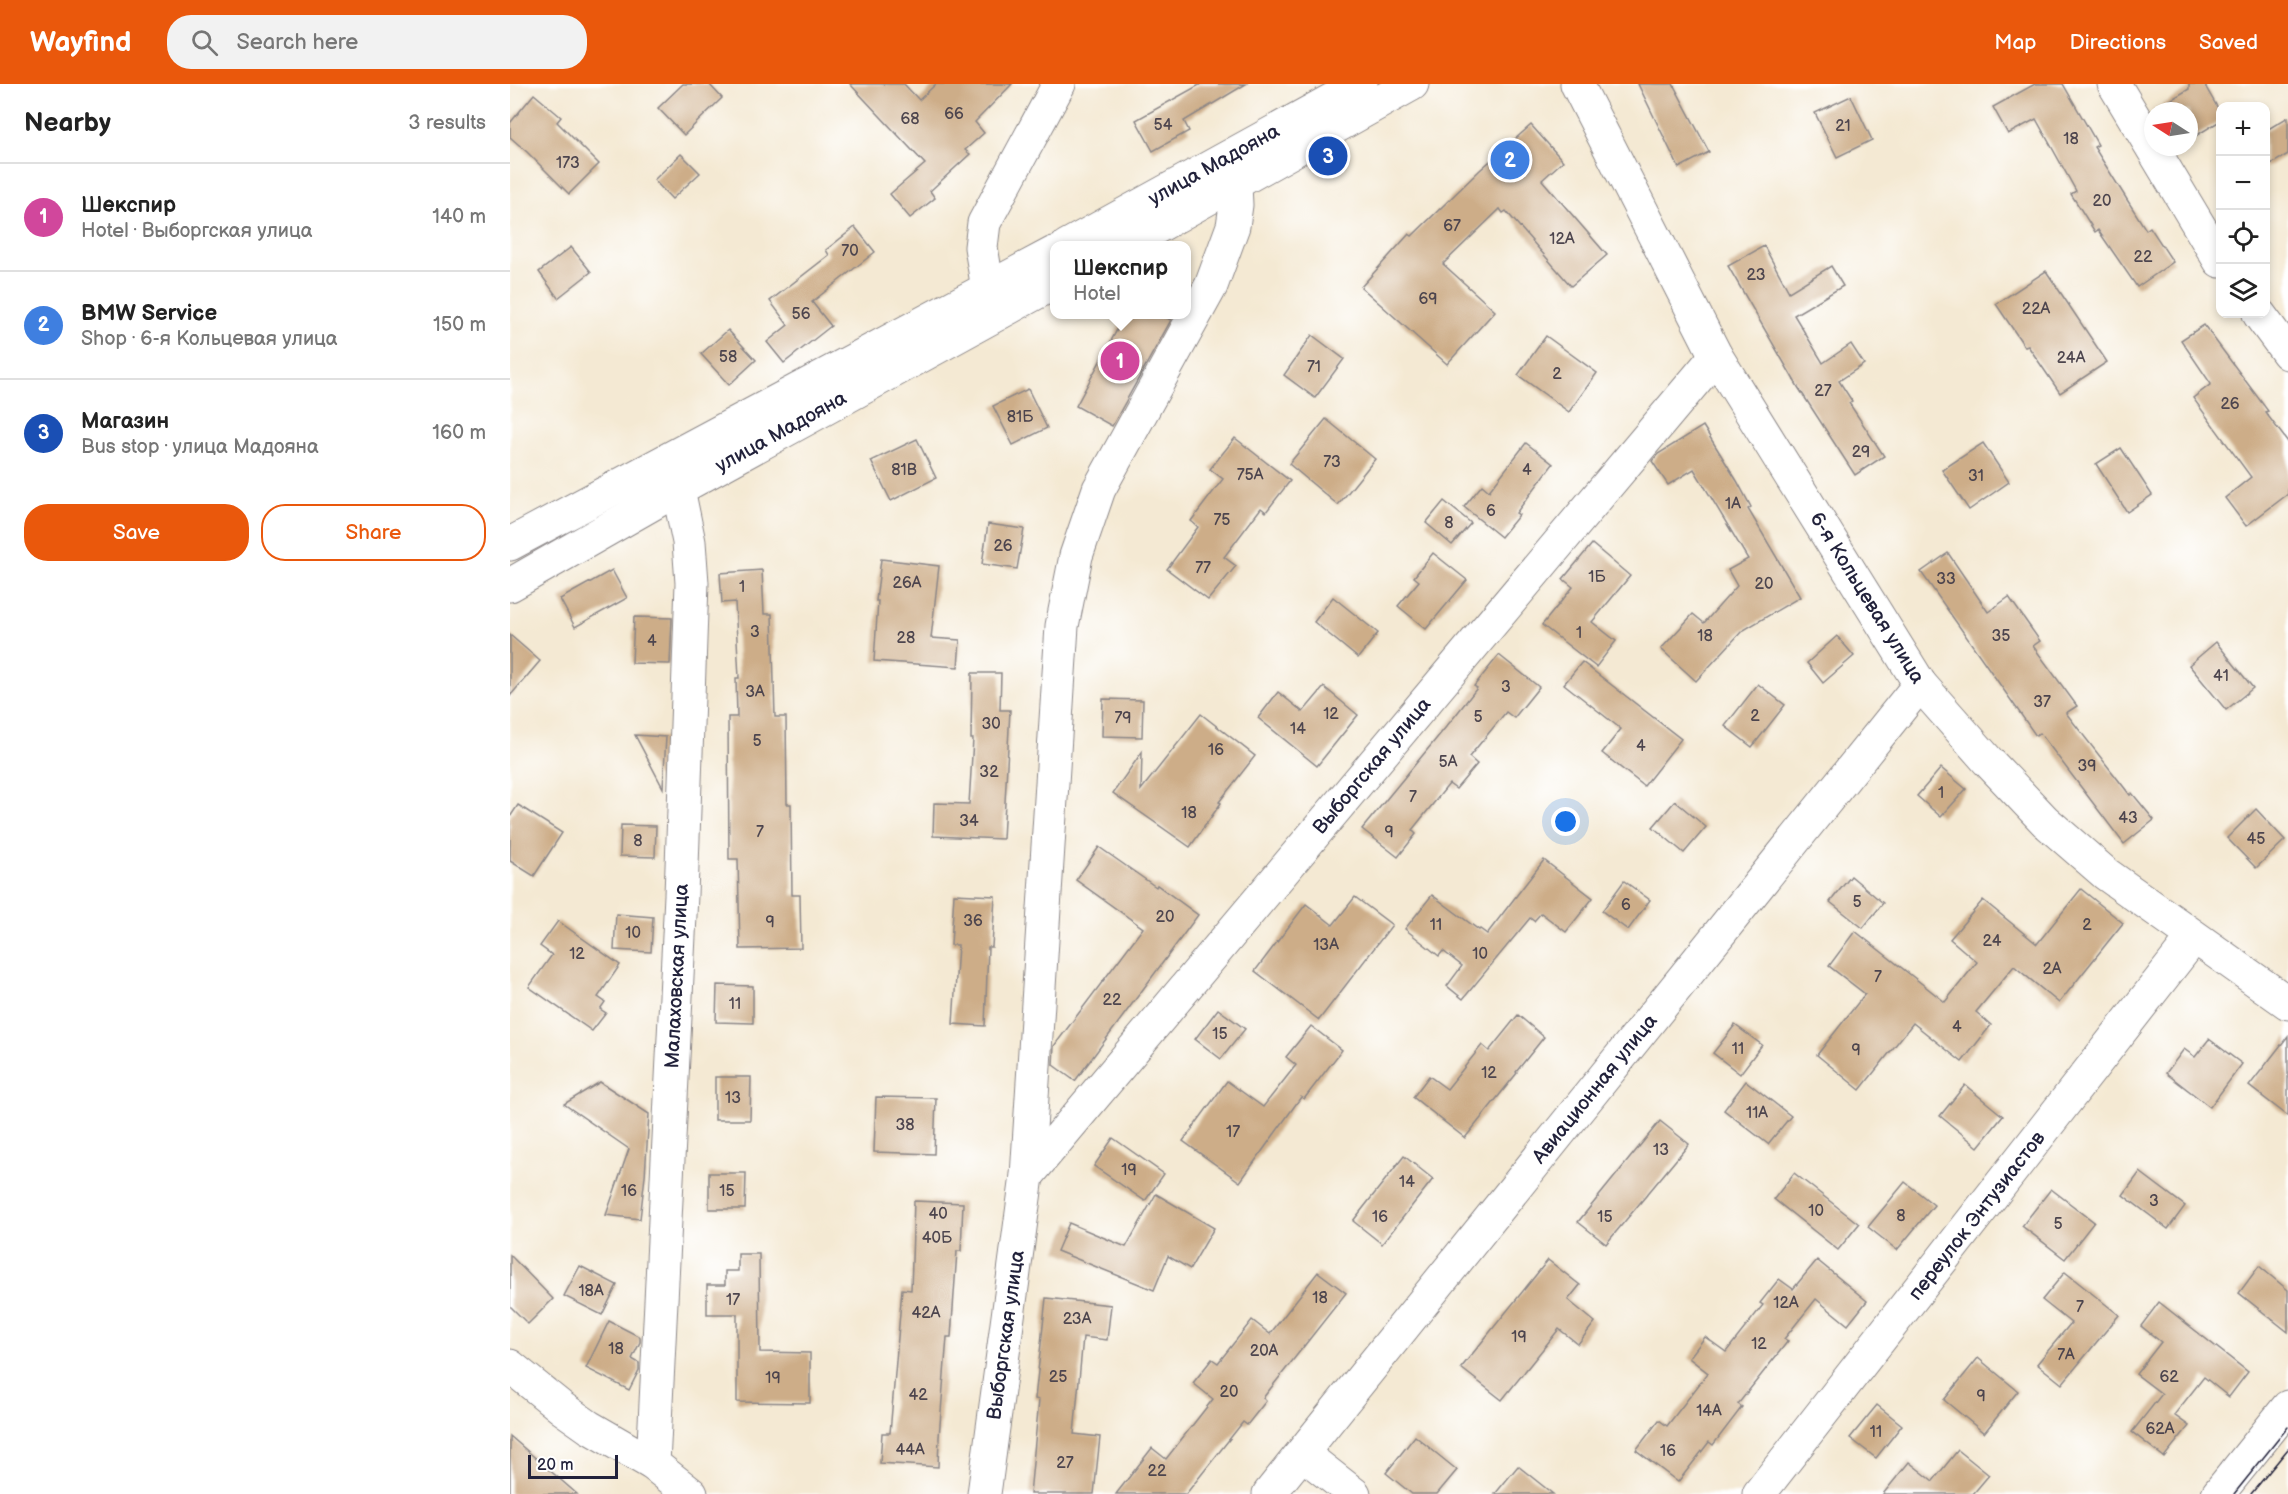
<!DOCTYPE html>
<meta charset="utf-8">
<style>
body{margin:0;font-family:"Balsamiq Sans",sans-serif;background:#f2f2f2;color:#222}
.controls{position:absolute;right:18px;top:18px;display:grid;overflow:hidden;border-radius:12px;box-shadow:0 3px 9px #0003}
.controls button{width:54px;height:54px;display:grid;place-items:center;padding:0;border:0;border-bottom:2px solid #e0e0e0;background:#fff;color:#222;font:30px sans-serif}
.compass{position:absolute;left:1634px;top:18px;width:54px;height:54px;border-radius:50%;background:#fff;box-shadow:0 3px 9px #0003;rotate:282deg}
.scale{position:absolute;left:18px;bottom:15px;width:90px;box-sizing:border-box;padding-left:6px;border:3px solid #22223b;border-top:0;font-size:16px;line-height:21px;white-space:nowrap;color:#22223b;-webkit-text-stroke:4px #fff;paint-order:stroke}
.you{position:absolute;left:1056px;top:738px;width:21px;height:21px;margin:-15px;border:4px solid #fff;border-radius:50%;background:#1a73e8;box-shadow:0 0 0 9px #1a73e833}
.badge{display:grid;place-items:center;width:39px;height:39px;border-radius:50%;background:#ea580c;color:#fff;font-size:20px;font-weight:700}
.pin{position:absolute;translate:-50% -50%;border:3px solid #fff;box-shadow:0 2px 6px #0006}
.popup{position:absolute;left:540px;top:157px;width:141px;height:78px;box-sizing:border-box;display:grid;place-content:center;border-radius:12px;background:#fff;filter:drop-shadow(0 2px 4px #0005);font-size:20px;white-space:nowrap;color:#767676}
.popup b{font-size:22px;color:#222}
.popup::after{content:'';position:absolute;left:50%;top:100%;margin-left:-12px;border:12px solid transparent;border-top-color:#fff}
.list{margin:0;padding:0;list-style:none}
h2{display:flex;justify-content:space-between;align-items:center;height:78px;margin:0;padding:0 24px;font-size:26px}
h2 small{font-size:20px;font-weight:400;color:#767676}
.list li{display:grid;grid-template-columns:39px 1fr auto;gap:18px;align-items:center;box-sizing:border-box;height:108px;padding:0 24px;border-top:2px solid #e0e0e0}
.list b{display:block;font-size:22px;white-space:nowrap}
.list p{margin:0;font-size:20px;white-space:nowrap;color:#767676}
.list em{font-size:20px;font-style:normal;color:#767676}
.actions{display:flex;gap:12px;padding:18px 24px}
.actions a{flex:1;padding:14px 0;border:2px solid #ea580c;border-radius:24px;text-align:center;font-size:21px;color:#ea580c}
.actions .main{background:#ea580c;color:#fff}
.icon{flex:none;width:33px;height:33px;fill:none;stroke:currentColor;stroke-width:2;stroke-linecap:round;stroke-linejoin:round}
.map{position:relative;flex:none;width:1778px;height:1410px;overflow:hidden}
header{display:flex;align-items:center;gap:36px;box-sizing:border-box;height:84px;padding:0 30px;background:#ea580c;color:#fff}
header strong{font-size:28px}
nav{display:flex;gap:33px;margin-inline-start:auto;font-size:21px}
.search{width:420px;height:54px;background:#f2f2f2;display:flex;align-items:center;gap:15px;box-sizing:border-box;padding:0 21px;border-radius:24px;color:#767676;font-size:22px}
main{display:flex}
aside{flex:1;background:#fff}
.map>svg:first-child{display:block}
.building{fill:#cdad88}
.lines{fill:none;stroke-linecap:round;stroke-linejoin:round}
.street-casing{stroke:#8b8687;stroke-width:35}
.primary-casing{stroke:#8b8687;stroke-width:35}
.street{stroke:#fff;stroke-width:33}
.primary{stroke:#fff;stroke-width:33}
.tram{stroke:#22223b;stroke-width:1.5}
.labels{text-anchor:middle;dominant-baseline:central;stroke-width:4.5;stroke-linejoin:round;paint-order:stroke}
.number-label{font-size:16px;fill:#4d454e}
.street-label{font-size:20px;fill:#22223b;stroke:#fff}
</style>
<header>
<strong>Wayfind</strong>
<div class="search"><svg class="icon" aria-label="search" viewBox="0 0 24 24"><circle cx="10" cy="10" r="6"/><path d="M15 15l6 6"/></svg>Search here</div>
<nav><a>Map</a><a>Directions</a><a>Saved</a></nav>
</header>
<main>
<aside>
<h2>Nearby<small>3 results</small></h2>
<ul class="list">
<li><span class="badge" style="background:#d1479c">1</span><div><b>Шекспир</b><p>Hotel · Выборгская улица</p></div><em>140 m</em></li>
<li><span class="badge" style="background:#3f7fe0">2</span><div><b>BMW Service</b><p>Shop · 6-я Кольцевая улица</p></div><em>150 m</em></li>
<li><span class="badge" style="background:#1a4fb4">3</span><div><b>Магазин</b><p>Bus stop · улица Мадояна</p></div><em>160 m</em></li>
</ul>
<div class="actions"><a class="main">Save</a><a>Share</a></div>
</aside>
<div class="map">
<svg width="1778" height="1410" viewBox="0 0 1778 1410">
<rect width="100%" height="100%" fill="#fff"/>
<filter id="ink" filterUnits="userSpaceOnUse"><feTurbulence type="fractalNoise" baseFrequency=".0167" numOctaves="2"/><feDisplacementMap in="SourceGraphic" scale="12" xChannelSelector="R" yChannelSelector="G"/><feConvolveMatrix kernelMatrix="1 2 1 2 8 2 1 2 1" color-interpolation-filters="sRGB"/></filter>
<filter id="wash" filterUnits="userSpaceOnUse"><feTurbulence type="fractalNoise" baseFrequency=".008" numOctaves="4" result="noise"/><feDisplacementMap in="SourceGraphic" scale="24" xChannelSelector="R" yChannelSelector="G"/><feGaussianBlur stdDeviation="1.35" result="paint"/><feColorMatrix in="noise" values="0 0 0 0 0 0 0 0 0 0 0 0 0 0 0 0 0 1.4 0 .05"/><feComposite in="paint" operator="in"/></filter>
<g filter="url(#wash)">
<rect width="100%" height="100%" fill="#f4e9d3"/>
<g id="blocks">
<g class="building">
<polygon points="173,0 199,0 212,14 174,51 148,24"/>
<polygon points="340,0 394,0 409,16 426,0 502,0 465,38 474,49 455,66 460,70 420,107 425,114 400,134 380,110 415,80"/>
<polygon points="691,0 736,0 674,37 679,47 643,67 626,36"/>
<polygon points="1128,0 1163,0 1199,68 1169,84"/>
<polygon points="1525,0 1553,0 1588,61 1584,63 1636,146 1640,143 1663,178 1627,203 1588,146 1585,148 1561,110 1566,107 1526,35 1498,50 1483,23"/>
<polygon points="1679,0 1694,0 1710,28 1710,37 1679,56 1679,27 1642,27 1679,5"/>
<polygon points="24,10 51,33 47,38 89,80 59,110 17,68 0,53 0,39"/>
<polygon points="1341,12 1362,56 1327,73 1305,29"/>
<polygon points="1778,33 1778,70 1755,84 1755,47"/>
<polygon points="1021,41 1053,77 1032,96 1097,171 1061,202 996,127 993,129 990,125 933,180 985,227 937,280 851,203 899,150 902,152 970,86"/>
<polygon points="171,70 190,89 162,115 144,96"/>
<polygon points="345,143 365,168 302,218 321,242 274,279 257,258 278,241 260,217 319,171 316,166"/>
<polygon points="1254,162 1279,208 1321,182 1333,202 1284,231 1313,279 1341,260 1354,280 1329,297 1342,317 1339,319 1374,372 1345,391 1288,303 1218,182"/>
<polygon points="61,163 81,188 48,214 29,188"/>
<polygon points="1536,187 1597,278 1550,309 1518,262 1515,263 1486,220"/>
<polygon points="615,231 651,231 661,236 602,342 566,322"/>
<polygon points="1694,241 1758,327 1755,328 1778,358 1778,410 1736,442 1715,414 1741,393 1683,314 1701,300 1671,256"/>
<polygon points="218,246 246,276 219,301 191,270"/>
<polygon points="802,251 834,275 805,314 774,291"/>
<polygon points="1036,252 1087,289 1059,328 1008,291"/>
<polygon points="518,305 537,344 503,361 483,322"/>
<polygon points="816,335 865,375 828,421 779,380"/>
<polygon points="1193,342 1227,397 1241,423 1238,425 1290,513 1232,547 1186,597 1151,565 1183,530 1194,539 1227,502 1218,486 1238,475 1184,385 1158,401 1142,377 1148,370"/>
<polygon points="725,354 780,397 756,428 751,424 714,473 726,482 698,516 657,485 688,443 681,437 713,395 700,385"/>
<polygon points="407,355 426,394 381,417 361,377"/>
<polygon points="1016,359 1043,380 1006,429 1009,431 991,453 954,423 972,401 979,407"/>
<polygon points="1473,359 1499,398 1459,426 1432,386"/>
<polygon points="1611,364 1642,411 1617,428 1586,380"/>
<polygon points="934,417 961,439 942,461 916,439"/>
<polygon points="478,440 514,445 507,485 472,480"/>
<polygon points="1082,460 1120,492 1082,538 1106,557 1086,583 1032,541 1063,503 1053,495"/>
<polygon points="923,469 957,496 916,545 888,522 909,497 904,493"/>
<polygon points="1438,469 1478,528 1499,513 1530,557 1523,562 1567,622 1556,629 1620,711 1622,709 1644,736 1614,760 1530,649 1526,652 1411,488"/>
<polygon points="371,475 429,482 421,554 450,556 448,583 364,577 368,517 366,517"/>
<polygon points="102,486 117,514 65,543 50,515"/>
<polygon points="252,486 254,530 262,530 265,633 276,633 277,720 281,720 282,811 290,811 291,864 230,865 228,775 219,775 218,633 227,633 226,594 229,594 225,518 212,519 210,489"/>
<polygon points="823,513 868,549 848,574 804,538"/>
<polygon points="124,533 162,534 160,580 122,579"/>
<polygon points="0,551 30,577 0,612"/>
<polygon points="1327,552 1344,572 1313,599 1297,579"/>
<polygon points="1706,558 1743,604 1716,626 1679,581"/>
<polygon points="989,571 1029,603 1004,634 996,628 959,673 967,680 946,705 939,700 902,746 906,750 888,773 852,745 945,632 967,604 964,602"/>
<polygon points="1072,578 1171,655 1134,702 1092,669 1111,645 1054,600"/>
<polygon points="462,589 491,589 490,626 500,626 493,755 423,752 424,719 459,720 463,655 461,655"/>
<polygon points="1248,600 1275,621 1242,663 1215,642"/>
<polygon points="814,603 848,631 807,682 748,634 768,608 793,628"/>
<polygon points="593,615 633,616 632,653 592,652"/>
<polygon points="691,630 745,672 709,718 711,719 680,763 603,709 632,668 631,706"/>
<polygon points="125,651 156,653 153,704"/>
<polygon points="1431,684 1456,705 1431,733 1407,712"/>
<polygon points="1165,717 1196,743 1174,769 1143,743"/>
<polygon points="8,721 52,749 24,792 0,777 0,733"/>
<polygon points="1746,725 1775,756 1746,784 1717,754"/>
<polygon points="111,741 146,742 145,773 110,772"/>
<polygon points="589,763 646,803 647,801 688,831 565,997 543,981 544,962 633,844 566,796"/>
<polygon points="1034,776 1083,814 1056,848 1031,829 1024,837 1020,834 953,915 937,902 952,882 933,867 929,872 895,845 922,811 969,846 970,845 977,850"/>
<polygon points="1341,792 1373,819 1353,844 1320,818"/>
<polygon points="1114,797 1140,816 1118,846 1092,827"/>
<polygon points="1571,805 1613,839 1549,919 1504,882 1466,928 1481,941 1452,978 1403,939 1350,1006 1307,971 1355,910 1319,882 1345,847 1435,918 1467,878 1440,855 1473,816 1527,860"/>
<polygon points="444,810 485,812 482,863 478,863 475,942 443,940 448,861 441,861"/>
<polygon points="845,813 882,841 809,936 745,887 796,820 823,841"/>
<polygon points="106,830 143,833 141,868 104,866"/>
<polygon points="48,837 110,881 88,913 95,918 90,925 96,929 82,947 19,903 42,871 30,862"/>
<polygon points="207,901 243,902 243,939 206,938"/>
<polygon points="708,925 735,945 711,975 685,955"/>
<polygon points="1008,931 1034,953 1006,988 1007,989 955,1054 903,1013 919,992 937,1005 972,961 979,967"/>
<polygon points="1225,941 1252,961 1230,990 1203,969"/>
<polygon points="801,942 832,966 794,1015 791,1013 730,1098 673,1057 717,997 753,1023 786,981 776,973"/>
<polygon points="1778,952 1778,1032 1739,1002"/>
<polygon points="1699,955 1732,980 1700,1023 1656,989 1674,965 1685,973"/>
<polygon points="205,993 241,993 240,1036 205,1036"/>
<polygon points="1236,997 1281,1032 1258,1060 1214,1026"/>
<polygon points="90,998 139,1030 135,1092 130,1135 96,1131 119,1065 54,1020"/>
<polygon points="1455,1001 1493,1032 1468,1063 1430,1032"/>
<polygon points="366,1013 426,1014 424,1070 364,1068"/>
<polygon points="1150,1037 1179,1060 1096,1160 1068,1138"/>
<polygon points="603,1054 654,1090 635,1117 584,1082"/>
<polygon points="894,1072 923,1095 872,1160 843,1137"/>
<polygon points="1630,1088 1675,1122 1658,1145 1613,1111"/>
<polygon points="199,1089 236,1089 235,1125 199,1125"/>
<polygon points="1284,1089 1349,1140 1328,1166 1264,1115"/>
<polygon points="1395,1098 1424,1121 1387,1166 1358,1143"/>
<polygon points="1541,1105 1584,1138 1555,1175 1512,1142"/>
<polygon points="646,1110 704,1144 680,1185 658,1172 644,1206 547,1167 559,1139 616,1163"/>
<polygon points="404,1117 453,1119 451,1167 447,1167 441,1253 437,1253 429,1353 428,1383 370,1379 372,1349 380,1349 392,1205 401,1206"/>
<polygon points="228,1170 249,1170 250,1268 300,1269 300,1319 227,1318 227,1230 197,1230 197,1201 215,1201 215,1187 228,1187"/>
<polygon points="0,1171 43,1215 18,1240 0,1222"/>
<polygon points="1038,1176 1070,1201 1058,1216 1085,1238 1068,1260 1049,1245 992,1316 951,1284"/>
<polygon points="1307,1176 1357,1217 1338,1241 1306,1215 1274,1255 1278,1257 1228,1320 1232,1323 1203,1361 1199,1358 1168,1398 1126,1366 1149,1336 1157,1342 1198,1289 1179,1274 1195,1253 1216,1268 1253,1221 1250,1219 1269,1195 1283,1205"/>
<polygon points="70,1182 107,1201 92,1231 54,1212"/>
<polygon points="1749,1182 1778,1206 1778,1248 1729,1209"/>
<polygon points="808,1188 836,1209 753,1314 756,1317 737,1341 733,1338 676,1410 606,1410 642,1364 656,1375 703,1315 683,1299 702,1275 708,1279 742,1236 760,1250"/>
<polygon points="1555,1188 1609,1231 1552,1300 1527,1280 1561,1239 1532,1216"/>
<polygon points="536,1214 601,1221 597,1256 573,1253 564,1350 590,1353 584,1410 520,1410 529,1316 525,1315"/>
<polygon points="1649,1218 1738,1288 1719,1313 1694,1293 1664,1331 1679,1342 1654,1373 1622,1348 1652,1310 1626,1290 1651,1258 1631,1242"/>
<polygon points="99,1237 130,1253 130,1258 122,1275 129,1279 129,1286 119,1306 76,1284"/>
<polygon points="1468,1274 1508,1307 1474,1349 1434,1316"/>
<polygon points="1367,1321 1392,1341 1366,1374 1340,1354"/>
<polygon points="0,1352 67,1410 0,1410"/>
<polygon points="905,1352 947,1386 927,1410 902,1410 876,1389"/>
<polygon points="1448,1366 1479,1391 1463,1410 1373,1410 1399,1378 1423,1397"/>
<polygon points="1008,1382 1043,1410 985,1410"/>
</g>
</g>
</g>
<g filter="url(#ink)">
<use href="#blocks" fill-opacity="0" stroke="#8b8687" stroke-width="1.5"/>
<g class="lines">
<defs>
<g id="street">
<polyline points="1067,0 1206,272 1410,600 1478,677 1535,737 1596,790 1778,919"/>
<polyline points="1604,0 1710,177"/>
<polyline points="478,205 471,163 474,139 549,0"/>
<polyline points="1749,230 1778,269"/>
<polyline points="517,1092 1206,272"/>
<polyline points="0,1282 52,1324 79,1343 143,1380 181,1410"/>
<polyline points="793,1370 844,1410"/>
<polyline points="143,1380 171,811 182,499 179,458 168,405"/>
<polyline points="474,1410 517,1092 552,542 566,472 589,405 701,202 723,142 726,121 725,101"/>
<polyline points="759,1410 1410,600"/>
<polyline points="1249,1410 1684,853"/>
<polyline points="1708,1410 1778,1323"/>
</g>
<g id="primary">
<polyline points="557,162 851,0"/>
<polyline points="613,162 902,0"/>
<polyline points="0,460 544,169"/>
<polyline points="0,501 168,405 544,199"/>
</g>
</defs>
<use href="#street" class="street-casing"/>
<use href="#primary" class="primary-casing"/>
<use href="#street" class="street"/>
<use href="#primary" class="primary"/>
<g class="tram">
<polyline points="1724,1410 1778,1343"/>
<polyline points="1741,1410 1778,1365"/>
</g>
</g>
</g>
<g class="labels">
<g class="number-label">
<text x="444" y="30">66</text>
<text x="400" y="35">68</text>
<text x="653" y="41">54</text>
<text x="1333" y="42">21</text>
<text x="1561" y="55">18</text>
<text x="58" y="79">173</text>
<text x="1592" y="117">20</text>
<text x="942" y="142">67</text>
<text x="1052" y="155">12А</text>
<text x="340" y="167">70</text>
<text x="1633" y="173">22</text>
<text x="1246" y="191">23</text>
<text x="918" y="215">69</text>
<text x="1526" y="225">22А</text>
<text x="291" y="230">56</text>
<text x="218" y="273">58</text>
<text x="1561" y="274">24А</text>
<text x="804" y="283">71</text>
<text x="1047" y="290">2</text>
<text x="1313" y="307">27</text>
<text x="1720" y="320">26</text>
<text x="510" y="333">81Б</text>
<text x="1351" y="368">29</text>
<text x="822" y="378">73</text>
<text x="394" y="386">81В</text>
<text x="1017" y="386">4</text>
<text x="740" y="391">75А</text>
<text x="1466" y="392">31</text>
<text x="1223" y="420">1А</text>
<text x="981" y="427">6</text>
<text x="712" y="436">75</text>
<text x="939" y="439">8</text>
<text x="493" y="462">26</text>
<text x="693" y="484">77</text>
<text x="1087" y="493">1Б</text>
<text x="1436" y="495">33</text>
<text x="397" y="499">26А</text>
<text x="1254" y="500">20</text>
<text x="232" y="503">1</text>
<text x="245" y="548">3</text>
<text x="1069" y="549">1</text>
<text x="1195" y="552">18</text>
<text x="1491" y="552">35</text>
<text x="396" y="554">28</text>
<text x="142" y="557">4</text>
<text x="1711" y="592">41</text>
<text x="996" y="603">3</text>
<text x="245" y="608">3А</text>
<text x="1532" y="618">37</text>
<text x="821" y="630">12</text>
<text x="1245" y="632">2</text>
<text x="968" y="633">5</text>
<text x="613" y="634">79</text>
<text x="481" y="640">30</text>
<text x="788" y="645">14</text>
<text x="247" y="657">5</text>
<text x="1131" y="662">4</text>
<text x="706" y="666">16</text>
<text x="938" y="678">5А</text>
<text x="1577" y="682">39</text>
<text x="479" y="688">32</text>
<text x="1431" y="709">1</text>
<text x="903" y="713">7</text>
<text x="679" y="729">18</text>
<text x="1618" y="734">43</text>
<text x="459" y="737">34</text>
<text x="250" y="748">7</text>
<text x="879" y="748">9</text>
<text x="1746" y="755">45</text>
<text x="128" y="757">8</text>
<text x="1347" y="818">5</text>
<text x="1116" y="821">6</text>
<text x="655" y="833">20</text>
<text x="463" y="837">36</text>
<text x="260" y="838">9</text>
<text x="926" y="841">11</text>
<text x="1577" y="841">2</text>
<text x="123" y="849">10</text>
<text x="1482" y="857">24</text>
<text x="816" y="861">13А</text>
<text x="67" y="870">12</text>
<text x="970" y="870">10</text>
<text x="1542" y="885">2А</text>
<text x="1368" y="893">7</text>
<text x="602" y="916">22</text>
<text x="225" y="920">11</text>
<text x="1447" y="943">4</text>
<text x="710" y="950">15</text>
<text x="1228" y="965">11</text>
<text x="1346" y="966">9</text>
<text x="979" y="989">12</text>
<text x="223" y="1014">13</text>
<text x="1247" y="1029">11А</text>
<text x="395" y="1041">38</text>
<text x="723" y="1048">17</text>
<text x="1151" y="1066">13</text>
<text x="619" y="1086">19</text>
<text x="897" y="1098">14</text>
<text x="119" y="1107">16</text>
<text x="217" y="1107">15</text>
<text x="1644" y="1117">3</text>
<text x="1306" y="1127">10</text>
<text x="428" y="1130">40</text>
<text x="1391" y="1132">8</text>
<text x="870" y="1133">16</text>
<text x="1095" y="1133">15</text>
<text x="1548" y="1140">5</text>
<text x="427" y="1154">40Б</text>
<text x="81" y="1207">18А</text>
<text x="810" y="1214">18</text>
<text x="223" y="1216">17</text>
<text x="1276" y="1219">12А</text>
<text x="1570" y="1223">7</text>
<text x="416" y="1229">42А</text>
<text x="567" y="1235">23А</text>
<text x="1009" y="1253">19</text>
<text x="1249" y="1260">12</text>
<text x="106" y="1265">18</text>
<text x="754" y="1267">20А</text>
<text x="1556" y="1271">7А</text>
<text x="548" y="1293">25</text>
<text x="1659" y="1293">62</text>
<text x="263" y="1294">19</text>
<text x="719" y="1308">20</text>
<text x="408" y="1311">42</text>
<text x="1471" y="1312">9</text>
<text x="1199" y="1327">14А</text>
<text x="1650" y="1345">62А</text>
<text x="1366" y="1348">11</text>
<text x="400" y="1366">44А</text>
<text x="1158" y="1367">16</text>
<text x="555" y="1379">27</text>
<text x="647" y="1387">22</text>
</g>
<g class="street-label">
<text transform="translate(704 81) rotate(-29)">улица Мадояна</text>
<text transform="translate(271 348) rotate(-29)">улица Мадояна</text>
<text transform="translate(1357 514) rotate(58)">6-я Кольцевая улица</text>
<text transform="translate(862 682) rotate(-50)">Выборгская улица</text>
<text transform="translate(167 892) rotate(-87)">Малаховская улица</text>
<text transform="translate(1085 1005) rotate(-51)">Авиационная улица</text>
<text transform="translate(1467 1132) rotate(-52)">переулок Энтузиастов</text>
<text transform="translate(496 1251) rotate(-82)">Выборгская улица</text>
</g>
</g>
</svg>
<div class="controls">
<button>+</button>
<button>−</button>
<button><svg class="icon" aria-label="locate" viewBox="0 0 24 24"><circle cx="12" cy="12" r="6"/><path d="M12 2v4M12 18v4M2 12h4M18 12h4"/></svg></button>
<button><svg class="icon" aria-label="layers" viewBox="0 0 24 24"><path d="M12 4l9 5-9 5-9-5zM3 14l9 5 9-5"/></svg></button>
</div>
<svg class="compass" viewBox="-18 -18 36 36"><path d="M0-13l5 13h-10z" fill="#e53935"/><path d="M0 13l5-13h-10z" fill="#767676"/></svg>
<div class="scale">20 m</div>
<div class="you"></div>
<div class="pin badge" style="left:610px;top:277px;background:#d1479c">1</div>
<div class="popup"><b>Шекспир</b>Hotel</div>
<div class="pin badge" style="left:1000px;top:76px;background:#3f7fe0">2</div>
<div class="pin badge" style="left:818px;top:72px;background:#1a4fb4">3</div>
</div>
</main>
